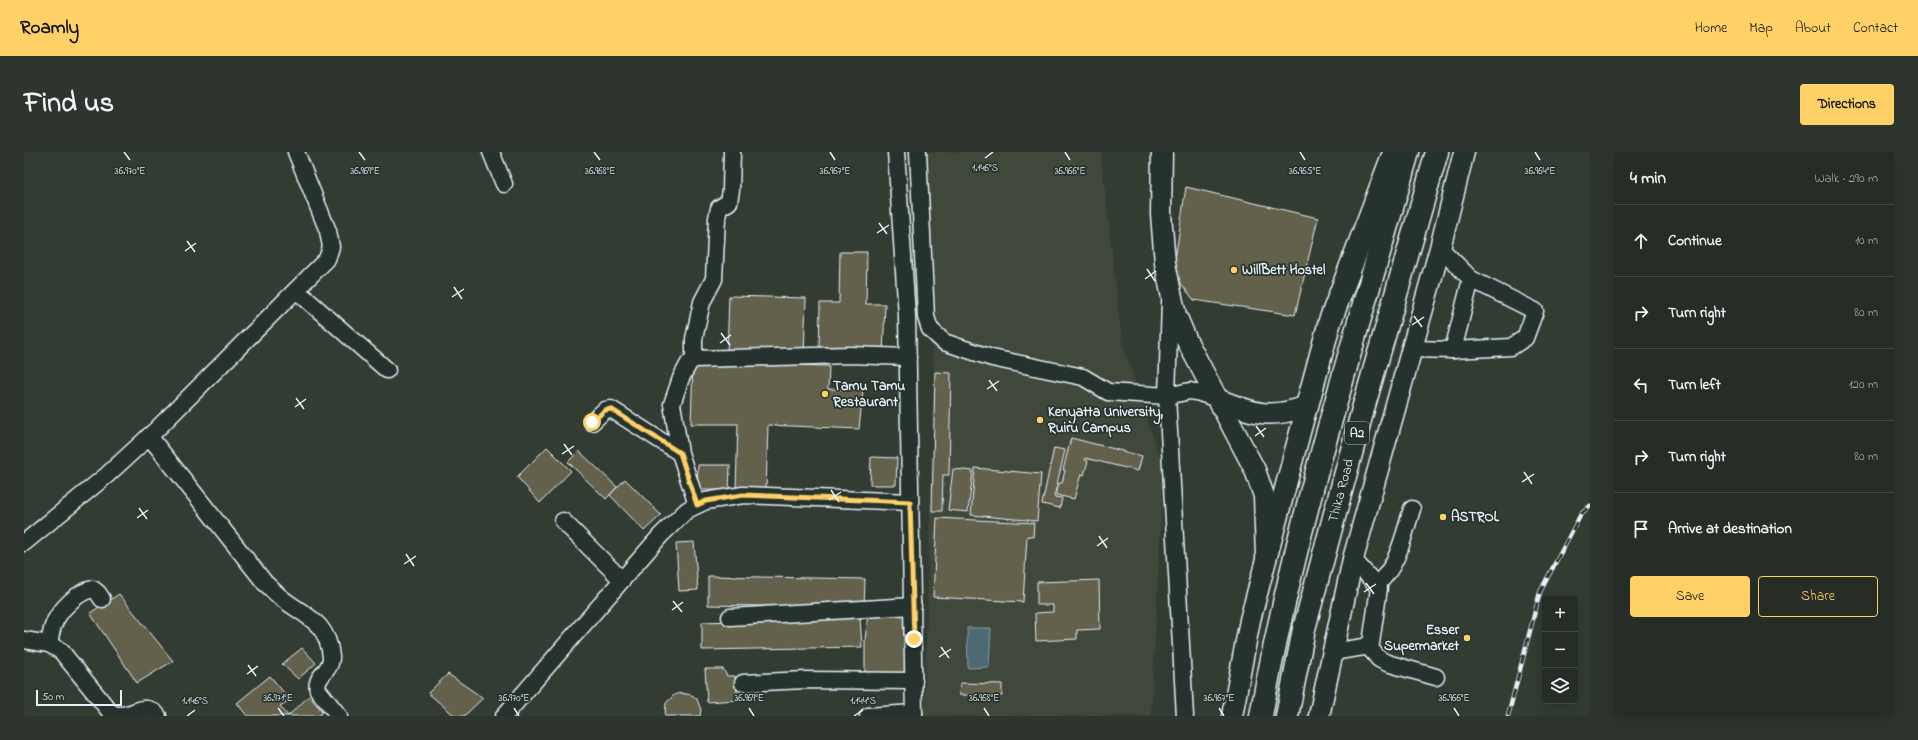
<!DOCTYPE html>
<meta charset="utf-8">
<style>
body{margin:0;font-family:"Indie Flower",sans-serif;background:#2e352e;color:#f1f3f6}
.controls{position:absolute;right:12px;bottom:12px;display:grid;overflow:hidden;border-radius:4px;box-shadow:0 4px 16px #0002}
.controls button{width:36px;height:36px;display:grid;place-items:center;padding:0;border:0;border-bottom:1px solid #424943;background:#262d26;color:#f1f3f6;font:20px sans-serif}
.scale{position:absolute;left:12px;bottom:10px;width:86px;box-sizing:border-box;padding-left:4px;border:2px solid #e8f1f8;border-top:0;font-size:11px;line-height:14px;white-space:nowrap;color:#e8f1f8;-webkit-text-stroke:3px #26332d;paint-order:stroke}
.stop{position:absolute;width:12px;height:12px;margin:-9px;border:3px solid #ffd166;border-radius:50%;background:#fff}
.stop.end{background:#ffd166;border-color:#fff;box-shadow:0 1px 4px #0008}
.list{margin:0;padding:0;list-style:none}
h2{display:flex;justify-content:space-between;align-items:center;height:52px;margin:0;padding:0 16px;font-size:17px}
h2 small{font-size:13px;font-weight:400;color:#a4a8a7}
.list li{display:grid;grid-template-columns:26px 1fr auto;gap:12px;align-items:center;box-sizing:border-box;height:72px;padding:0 16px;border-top:1px solid #424943}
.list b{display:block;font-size:15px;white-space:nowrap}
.list em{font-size:13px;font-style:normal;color:#a4a8a7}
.actions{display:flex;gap:8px;padding:12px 16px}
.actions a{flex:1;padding:9px 0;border:1px solid #ffd166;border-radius:4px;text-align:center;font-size:14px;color:#ffd166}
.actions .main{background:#ffd166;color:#111}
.icon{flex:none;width:22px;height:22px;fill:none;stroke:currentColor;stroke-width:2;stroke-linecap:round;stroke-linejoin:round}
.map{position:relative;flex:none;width:1566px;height:564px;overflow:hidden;border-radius:4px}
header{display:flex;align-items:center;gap:24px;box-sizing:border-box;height:56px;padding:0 20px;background:#ffd166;color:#111}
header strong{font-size:19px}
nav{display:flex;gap:22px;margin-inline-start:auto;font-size:14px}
.intro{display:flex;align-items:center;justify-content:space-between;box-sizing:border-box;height:96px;padding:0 24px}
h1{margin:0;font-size:28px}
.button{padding:10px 18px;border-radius:4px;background:#ffd166;color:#111;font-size:14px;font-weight:700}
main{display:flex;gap:24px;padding:0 24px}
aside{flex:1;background:#262d26;border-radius:4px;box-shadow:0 4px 16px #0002}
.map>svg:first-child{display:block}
.built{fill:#41473a}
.water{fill:#4e6973;stroke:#8c9fa8}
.building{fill:#63604c;stroke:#e8f1f8}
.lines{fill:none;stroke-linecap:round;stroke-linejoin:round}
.minor-casing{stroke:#e8f1f8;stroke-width:19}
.major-casing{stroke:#e8f1f8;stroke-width:23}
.highway-casing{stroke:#e8f1f8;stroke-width:25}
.minor{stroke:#26332d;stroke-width:16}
.major{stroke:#26332d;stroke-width:20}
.highway{stroke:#26332d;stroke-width:22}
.rail-casing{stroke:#e8f1f8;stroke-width:4.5}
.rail{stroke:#26332d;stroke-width:3;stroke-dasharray:9;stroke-linecap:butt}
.route{stroke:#ffd166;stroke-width:5}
.ticks{fill:none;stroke:#e8f1f8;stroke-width:1.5}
.poi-dot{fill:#ffd166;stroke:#26332d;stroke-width:1.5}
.labels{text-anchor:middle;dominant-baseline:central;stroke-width:3.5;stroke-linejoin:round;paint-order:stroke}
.shield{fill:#26332d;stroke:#aeb8bb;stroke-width:1}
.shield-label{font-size:13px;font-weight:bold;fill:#e8f1f8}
.poi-label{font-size:14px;font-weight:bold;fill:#e8f1f8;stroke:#26332d;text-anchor:start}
.street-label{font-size:14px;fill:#e8f1f8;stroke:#26332d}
.ticks-label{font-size:10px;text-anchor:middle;fill:#e8f1f8;stroke:#26332d;stroke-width:3.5;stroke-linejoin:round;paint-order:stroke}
</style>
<header>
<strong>Roamly</strong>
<nav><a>Home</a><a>Map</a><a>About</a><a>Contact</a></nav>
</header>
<div class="intro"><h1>Find us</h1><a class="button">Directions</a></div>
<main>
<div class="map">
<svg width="1566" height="564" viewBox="0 0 1566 564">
<rect width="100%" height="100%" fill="#323c33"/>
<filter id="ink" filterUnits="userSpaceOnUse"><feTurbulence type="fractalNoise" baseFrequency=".025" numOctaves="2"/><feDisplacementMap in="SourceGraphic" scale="8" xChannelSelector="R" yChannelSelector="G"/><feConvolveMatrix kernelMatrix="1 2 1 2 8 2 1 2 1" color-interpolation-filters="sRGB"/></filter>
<g filter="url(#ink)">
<polygon class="built" points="884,0 1077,0 1098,190 1140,318 1127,564 900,564 910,217"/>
<polygon class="water" points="943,476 967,476 965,515 944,516"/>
<g class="building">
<polygon points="1162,35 1294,66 1271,163 1170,148 1149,121"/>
<polygon points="816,100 843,100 842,152 861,152 859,204 795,202 796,151 815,151"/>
<polygon points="705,144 782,146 780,203 703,202"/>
<polygon points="669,211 805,214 804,237 839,238 835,277 744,273 742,338 712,337 714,272 667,272"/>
<polygon points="911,220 927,221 925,323 919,323 918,359 908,359"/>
<polygon points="1047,286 1118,304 1114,319 1061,306 1061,308 1064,309 1060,323 1057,322 1050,347 1032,343 1035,331 1038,331 1041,318 1039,318"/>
<polygon points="523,295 547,319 516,351 493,325"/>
<polygon points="1030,296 1041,298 1030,345 1038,346 1036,356 1018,352"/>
<polygon points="555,299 593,335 582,347 544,310"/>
<polygon points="847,305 873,306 872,333 846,333"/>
<polygon points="674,313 706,313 705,338 673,338"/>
<polygon points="951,316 1017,322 1013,369 947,363"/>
<polygon points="929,317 949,319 944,360 924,358"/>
<polygon points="601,327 637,363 620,379 586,343"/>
<polygon points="913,366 1010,371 1009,385 1003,384 999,450 909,445"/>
<polygon points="670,390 674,438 655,439 652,391"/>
<polygon points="684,424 841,427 840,456 684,453"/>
<polygon points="1075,428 1076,477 1053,478 1053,487 1012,489 1011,461 1029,460 1029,453 1013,453 1013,430"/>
<polygon points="95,442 149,509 113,531 66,461"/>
<polygon points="844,461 883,461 881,526 841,521 841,488"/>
<polygon points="836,465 838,495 678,498 678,470"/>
<polygon points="278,496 292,511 274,527 258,512"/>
<polygon points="681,517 699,517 703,524 711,524 714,548 683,550"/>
<polygon points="424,522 459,546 440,564 431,564 404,541"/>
<polygon points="246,524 266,548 256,554 264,564 223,564 213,551"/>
<polygon points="936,531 978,532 978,544 935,543"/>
<polygon points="656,541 668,543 673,547 677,558 676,564 641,564 642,551 650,543"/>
<polygon points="285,544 299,560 294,564 264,564"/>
</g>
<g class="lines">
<defs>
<g id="minor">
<polyline points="467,0 480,32"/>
<polyline points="872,0 883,164 890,564"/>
<polyline points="894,0 902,165 906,177 920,190 968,206 1059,225 1084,240 1143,244 1166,239 1176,241 1193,247"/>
<polyline points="272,138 363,218"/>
<polyline points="1146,150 1143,244 1161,564"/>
<polyline points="1387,197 1429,198 1487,195 1501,186 1511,159 1447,127 1416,96"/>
<polyline points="1429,198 1447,127"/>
<polyline points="670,207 670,187 678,150 690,127 693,66 695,56 705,50 707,38 708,0"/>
<polyline points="568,270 581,258 587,257 656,301"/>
<path d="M125,284L241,431C246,435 250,440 255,444C279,464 304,468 307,505C308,519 290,524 294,538L315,564"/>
<polyline points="673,353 656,301 648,252 657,226 665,211 670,207 826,203 884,205"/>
<polyline points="539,369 598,428"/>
<polyline points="0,391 83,323 132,278 303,107 307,95 304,79 272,0"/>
<path d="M1353,432C1374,415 1380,382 1388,357"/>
<polyline points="706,465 889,454"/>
<path d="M0,488L25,492L37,499L87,561C90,562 94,563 97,563C113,562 121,549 134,564"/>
<path d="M25,492C26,486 27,480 29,474C34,459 54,439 69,437L74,441L78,447"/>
<polyline points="1344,494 1355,507 1363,511 1412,525"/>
<polyline points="1308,500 1340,495 1347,491 1355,436 1329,407"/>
<polyline points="719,531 782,528 890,529"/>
<polyline points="480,564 637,383 663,358 682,349 719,343 886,350"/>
<polyline points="844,564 890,561"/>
</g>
<g id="major">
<polyline points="1138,0 1137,62 1141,111 1147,141 1152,163 1163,189 1231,318 1240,344 1242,404"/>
<path d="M1193,247C1229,261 1245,268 1283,254"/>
<polyline points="1208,564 1226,468 1283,254"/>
<polyline points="1295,564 1329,407 1416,96 1440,0"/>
</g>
<g id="highway">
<polyline points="1283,254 1306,169 1368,6 1372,0"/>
<path d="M1237,564C1271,373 1331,187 1384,0"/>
<path id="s1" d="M1263,564L1280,477L1339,257L1413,0"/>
</g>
</defs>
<use href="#minor" class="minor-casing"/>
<use href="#major" class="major-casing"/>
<use href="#highway" class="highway-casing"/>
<use href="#minor" class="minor"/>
<use href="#major" class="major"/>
<use href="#highway" class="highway"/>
<defs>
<polyline id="rail" points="1484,564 1516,440 1557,362 1566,354"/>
</defs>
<use href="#rail" class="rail-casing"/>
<use href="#rail" class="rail"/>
</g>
</g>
<g class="lines" filter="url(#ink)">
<polyline class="route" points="568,270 581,258 587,257 656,301 673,353 682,349 719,343 886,350 890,487"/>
</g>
<path class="ticks" d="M100,0L106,8M335,0L341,8M570,0L576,8M806,0L811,8M1041,0L1046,8M1276,0L1281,8M1511,0L1516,8M961,6L969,0M855,71L863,82M853,81L865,73M163,89L171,100M161,99L172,91M1123,117L1131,129M1121,127L1132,119M430,135L438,147M428,145L440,137M1390,164L1398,175M1388,173L1400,165M697,181L706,193M696,191L707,183M965,228L973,239M963,237L975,229M272,246L280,257M271,255L282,247M1232,274L1240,285M1231,284L1242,276M540,292L548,303M538,302L550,294M1500,320L1508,332M1498,330L1510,322M807,338L815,350M805,348L817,340M115,356L123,367M113,366L124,358M1075,384L1083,396M1073,394L1084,386M382,402L390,414M380,412L392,404M1342,431L1350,442M1340,440L1352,432M649,449L658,460M648,458L659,450M917,495L925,506M915,505L927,497M224,513L232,524M223,522L234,514M254,556L260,564M490,556L495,564M725,556L730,564M960,556L965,564M1195,556L1200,564M1430,556L1435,564M163,564L171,558M830,564L839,558"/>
<g class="poi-dot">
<circle cx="1210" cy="118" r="4"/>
<circle cx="801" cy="242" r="4"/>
<circle cx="1016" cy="268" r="4"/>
<circle cx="1419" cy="365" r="4"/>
<circle cx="1443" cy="486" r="4"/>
</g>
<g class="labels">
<rect class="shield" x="1321" y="270" width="24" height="22" rx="3"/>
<g class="shield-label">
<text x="1333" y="281">A2</text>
</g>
<g class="poi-label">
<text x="1218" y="118">WillBett Hostel</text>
<text x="809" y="234">Tamu Tamu<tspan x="809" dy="16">Restaurant</tspan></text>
<text x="1024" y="260">Kenyatta University,<tspan x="1024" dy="16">Ruiru Campus</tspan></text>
<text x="1427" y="365">ASTROL</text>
<text x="1435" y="478" text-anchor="end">Esser<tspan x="1435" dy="16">Supermarket</tspan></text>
</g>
<g class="street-label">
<text stroke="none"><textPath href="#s1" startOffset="232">Thika Road</textPath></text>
</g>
</g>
<g class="ticks-label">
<text x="961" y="19">1.146°S</text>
<text x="106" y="22">36.970°E</text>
<text x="341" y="22">36.969°E</text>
<text x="576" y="22">36.968°E</text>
<text x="811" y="22">36.967°E</text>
<text x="1046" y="22">36.966°E</text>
<text x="1281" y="22">36.965°E</text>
<text x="1516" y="22">36.964°E</text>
<text x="254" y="549">36.971°E</text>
<text x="490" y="549">36.970°E</text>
<text x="725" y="549">36.969°E</text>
<text x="960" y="549">36.968°E</text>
<text x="1195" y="549">36.967°E</text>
<text x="1430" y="549">36.966°E</text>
<text x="171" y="552">1.146°S</text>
<text x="839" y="552">1.144°S</text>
</g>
</svg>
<div class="controls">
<button>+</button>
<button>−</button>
<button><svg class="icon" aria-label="layers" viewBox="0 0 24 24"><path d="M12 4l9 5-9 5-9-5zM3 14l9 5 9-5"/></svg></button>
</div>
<div class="scale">50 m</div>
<div class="stop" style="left:568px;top:270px"></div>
<div class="stop end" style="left:890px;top:487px"></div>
</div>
<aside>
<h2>4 min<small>Walk · 290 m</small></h2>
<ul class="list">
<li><svg class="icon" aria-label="ahead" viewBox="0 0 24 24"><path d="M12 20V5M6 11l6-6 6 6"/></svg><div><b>Continue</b></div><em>10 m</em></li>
<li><svg class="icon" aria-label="right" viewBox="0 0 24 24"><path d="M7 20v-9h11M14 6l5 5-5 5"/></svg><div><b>Turn right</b></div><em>80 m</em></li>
<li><svg class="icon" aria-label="left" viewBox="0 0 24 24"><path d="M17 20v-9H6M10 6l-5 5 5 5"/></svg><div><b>Turn left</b></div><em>120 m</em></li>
<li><svg class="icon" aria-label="right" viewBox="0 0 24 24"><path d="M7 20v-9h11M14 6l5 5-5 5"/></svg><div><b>Turn right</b></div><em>80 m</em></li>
<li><svg class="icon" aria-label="arrive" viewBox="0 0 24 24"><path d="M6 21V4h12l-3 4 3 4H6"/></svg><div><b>Arrive at destination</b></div></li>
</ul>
<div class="actions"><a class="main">Save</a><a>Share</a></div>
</aside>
</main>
